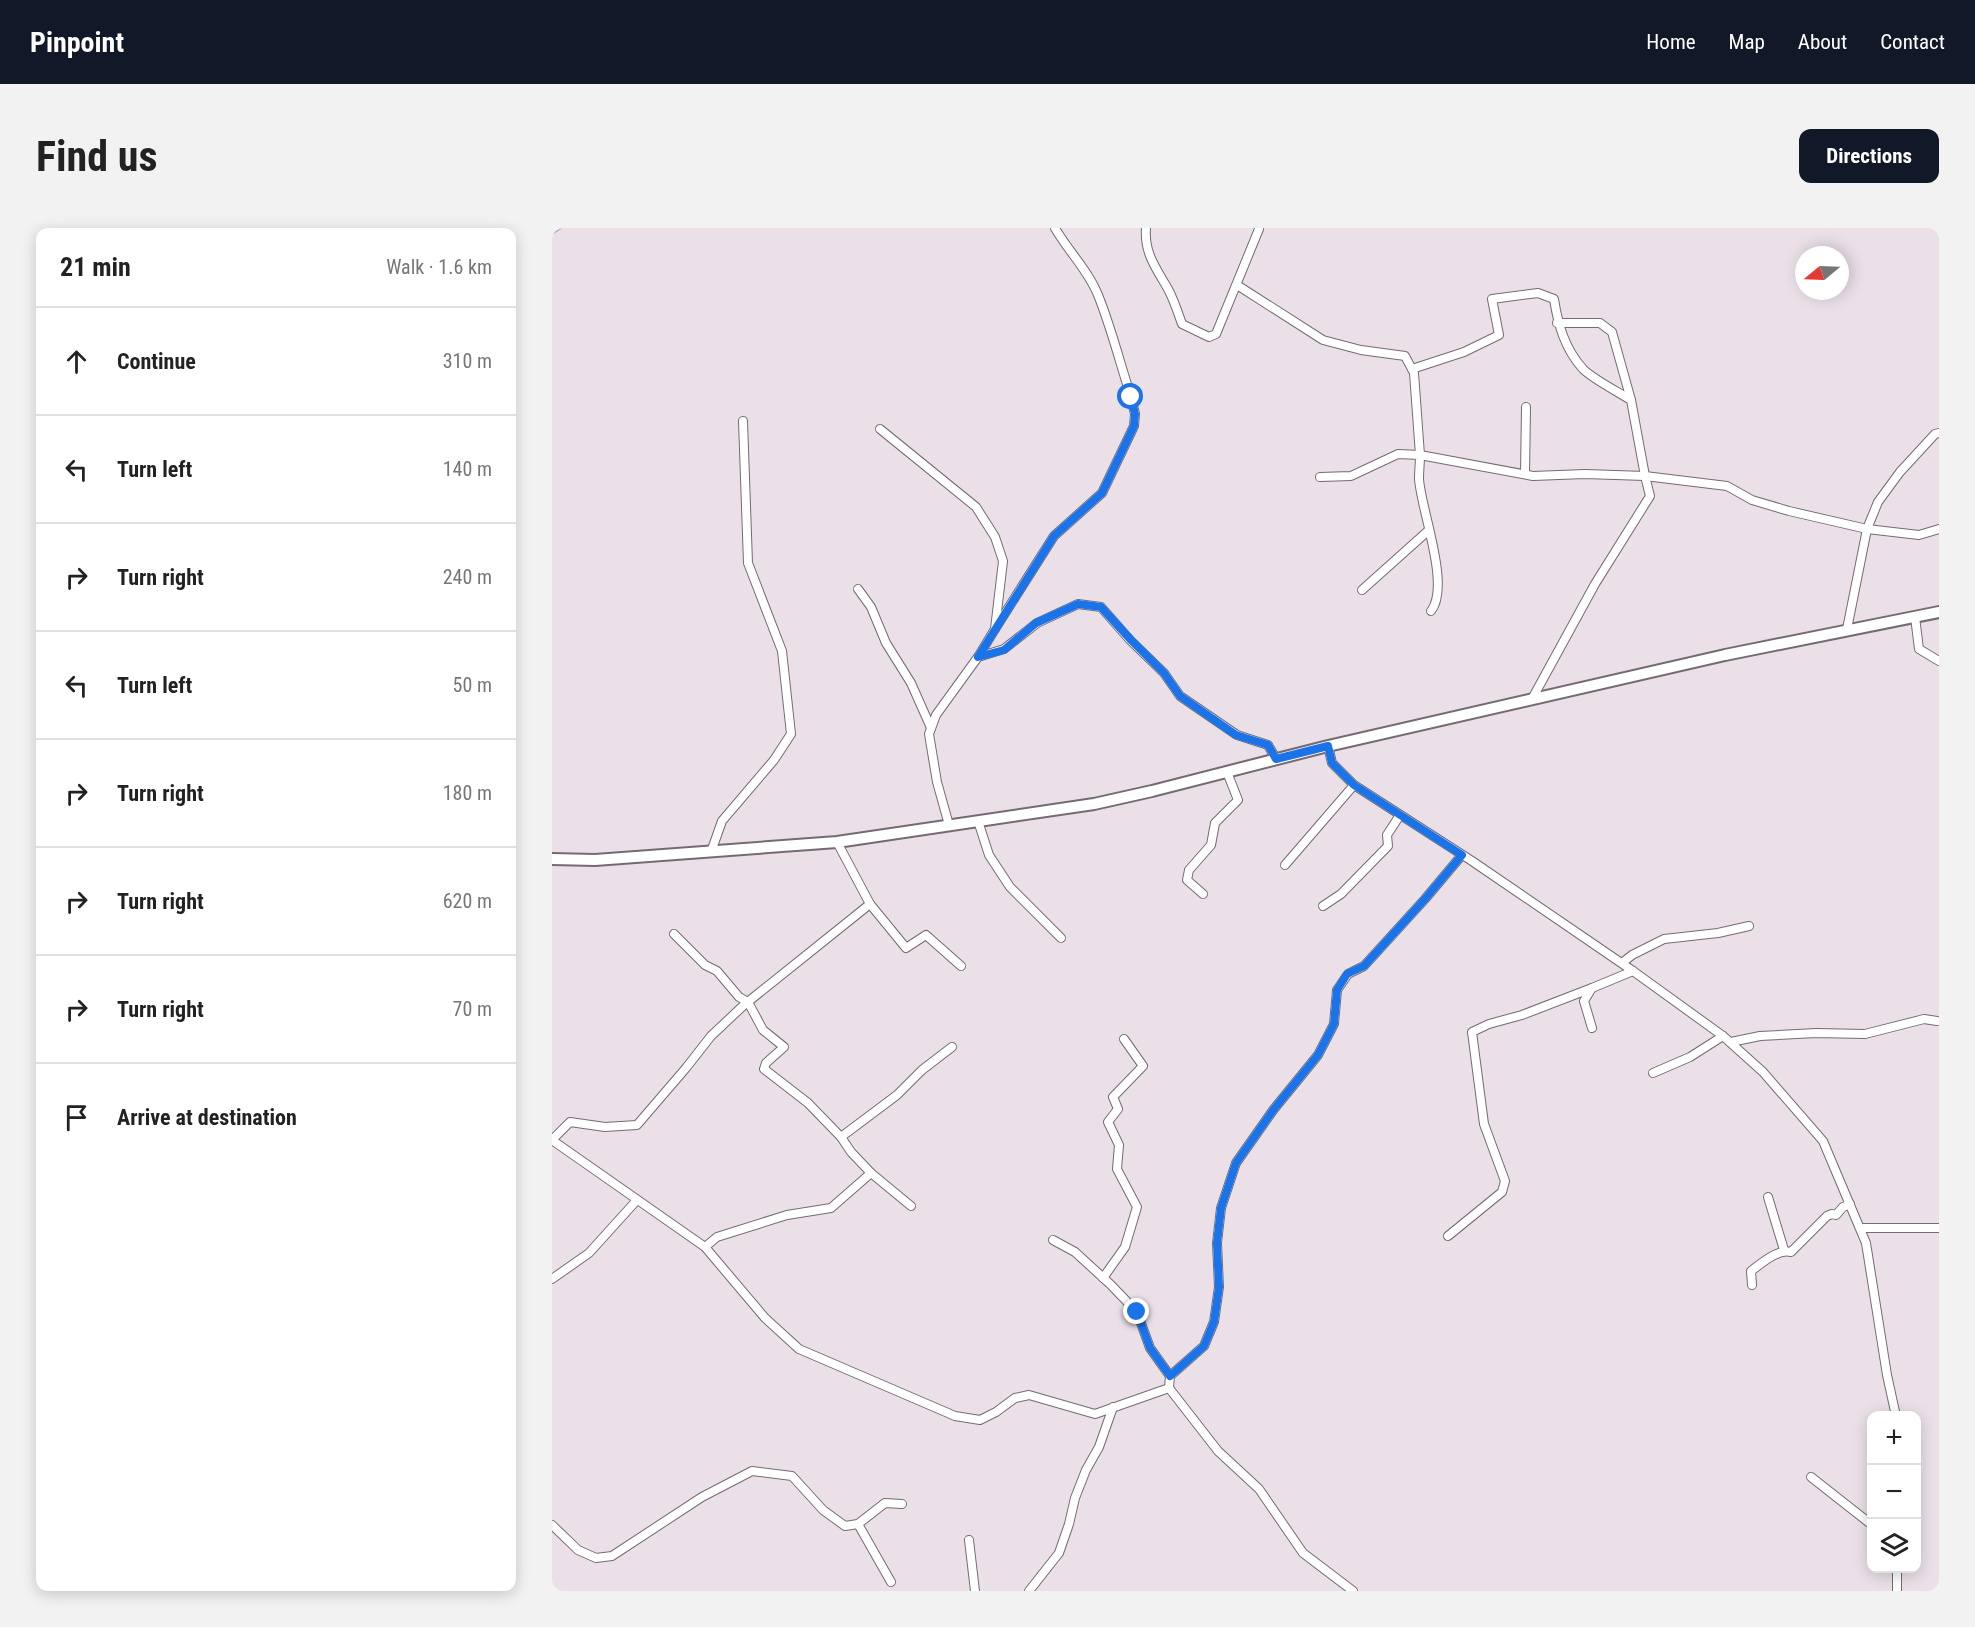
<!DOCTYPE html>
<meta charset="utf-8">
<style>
body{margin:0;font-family:"Roboto Condensed",sans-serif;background:#f2f2f2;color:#222}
.controls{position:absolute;right:18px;bottom:18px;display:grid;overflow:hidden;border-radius:12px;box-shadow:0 3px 15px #0003}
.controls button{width:54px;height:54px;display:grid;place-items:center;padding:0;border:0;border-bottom:2px solid #e0e0e0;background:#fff;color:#222;font:30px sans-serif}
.compass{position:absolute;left:1243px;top:18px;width:54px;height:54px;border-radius:50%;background:#fff;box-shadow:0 3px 15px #0003;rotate:251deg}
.stop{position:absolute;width:18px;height:18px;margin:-14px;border:4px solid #1a73e8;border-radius:50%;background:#fff}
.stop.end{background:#1a73e8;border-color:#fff;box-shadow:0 2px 6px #0008}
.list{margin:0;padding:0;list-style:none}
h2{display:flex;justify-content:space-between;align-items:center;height:78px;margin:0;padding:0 24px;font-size:26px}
h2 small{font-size:20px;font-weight:400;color:#767676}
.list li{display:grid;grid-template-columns:39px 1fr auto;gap:18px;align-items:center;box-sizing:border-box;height:108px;padding:0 24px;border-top:2px solid #e0e0e0}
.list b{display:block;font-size:22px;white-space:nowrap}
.list em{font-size:20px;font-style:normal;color:#767676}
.icon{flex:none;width:33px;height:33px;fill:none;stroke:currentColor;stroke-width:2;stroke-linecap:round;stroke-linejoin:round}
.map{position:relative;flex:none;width:1387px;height:1363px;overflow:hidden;border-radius:12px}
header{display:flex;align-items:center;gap:36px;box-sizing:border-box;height:84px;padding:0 30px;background:#111827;color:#fff}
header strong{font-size:28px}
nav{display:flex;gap:33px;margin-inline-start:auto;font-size:21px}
.intro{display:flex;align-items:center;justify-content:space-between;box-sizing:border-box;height:144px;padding:0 36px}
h1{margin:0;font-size:42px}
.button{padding:15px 27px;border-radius:12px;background:#111827;color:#fff;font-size:21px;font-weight:700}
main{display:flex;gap:36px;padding:0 36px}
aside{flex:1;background:#fff;border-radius:12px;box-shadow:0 3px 15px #0003}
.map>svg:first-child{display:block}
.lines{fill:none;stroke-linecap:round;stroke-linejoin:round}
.stream{stroke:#c49cba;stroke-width:2}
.street-casing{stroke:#746b72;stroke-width:10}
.secondary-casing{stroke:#746b72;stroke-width:14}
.street{stroke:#fff;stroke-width:8}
.secondary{stroke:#fff;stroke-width:10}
.route{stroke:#1a73e8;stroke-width:8}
</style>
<header>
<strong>Pinpoint</strong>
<nav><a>Home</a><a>Map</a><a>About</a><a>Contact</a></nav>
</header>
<div class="intro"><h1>Find us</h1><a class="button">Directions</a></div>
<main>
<aside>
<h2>21 min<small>Walk · 1.6 km</small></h2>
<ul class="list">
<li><svg class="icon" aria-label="ahead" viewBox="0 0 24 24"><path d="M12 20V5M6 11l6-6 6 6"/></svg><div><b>Continue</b></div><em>310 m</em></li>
<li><svg class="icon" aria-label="left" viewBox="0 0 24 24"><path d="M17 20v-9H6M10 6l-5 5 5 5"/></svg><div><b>Turn left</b></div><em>140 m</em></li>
<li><svg class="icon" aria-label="right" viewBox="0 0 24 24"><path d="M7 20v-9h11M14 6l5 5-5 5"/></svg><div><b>Turn right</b></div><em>240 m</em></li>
<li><svg class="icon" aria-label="left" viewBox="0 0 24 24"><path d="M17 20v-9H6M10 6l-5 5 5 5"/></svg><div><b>Turn left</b></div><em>50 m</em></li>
<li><svg class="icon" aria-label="right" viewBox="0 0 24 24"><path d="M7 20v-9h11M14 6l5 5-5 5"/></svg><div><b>Turn right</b></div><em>180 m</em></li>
<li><svg class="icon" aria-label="right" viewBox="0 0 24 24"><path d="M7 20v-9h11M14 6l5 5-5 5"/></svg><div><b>Turn right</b></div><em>620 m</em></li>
<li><svg class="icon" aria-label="right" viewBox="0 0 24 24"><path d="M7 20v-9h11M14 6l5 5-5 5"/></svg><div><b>Turn right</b></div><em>70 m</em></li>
<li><svg class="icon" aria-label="arrive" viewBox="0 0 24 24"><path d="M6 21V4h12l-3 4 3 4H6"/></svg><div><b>Arrive at destination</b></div></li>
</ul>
</aside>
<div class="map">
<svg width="1387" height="1363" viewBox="0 0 1387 1363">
<rect width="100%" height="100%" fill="#ebe0e8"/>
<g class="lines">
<polyline class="stream" points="0,6 9,0"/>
<defs>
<g id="street">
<path d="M594,0C592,25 604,40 616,61C622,72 626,85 630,96L657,109L664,106L707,1"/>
<polyline points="685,57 771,112 809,122 853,128 862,145 868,227 981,248 1033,246 1093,248 1175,258 1200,272 1237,283 1315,301 1367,307 1387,301"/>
<polyline points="1005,95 1048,95 1060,104 1079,172"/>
<path d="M860,141L912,124L947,107L940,71L986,65L1002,71C1006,97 1013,121 1031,141C1041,151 1066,164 1079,172L1093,248L1098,268L1043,356L980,471"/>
<polyline points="328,201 424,279 443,309 451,333 443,401 426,429"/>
<polyline points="973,246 974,179"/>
<path d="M768,249L799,248L846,226L868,227C868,235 867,243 867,251C869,282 899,358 879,383"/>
<polyline points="306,361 319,379 334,415 359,455 379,500"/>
<polyline points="810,362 877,302"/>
<polyline points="1363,389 1367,421 1387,433"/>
<path d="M443,401L502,308L550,265L582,198L583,186L579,169C568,135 559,99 546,67C536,42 516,23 503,0"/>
<polyline points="1295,401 1315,301 1326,274 1348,244 1383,206 1387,205"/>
<polyline points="776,518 780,535 802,557 920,633 1081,743 1171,808 1211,844 1271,913 1314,1015 1335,1147 1344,1188"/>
<polyline points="426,593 437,627 458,659 509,710"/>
<polyline points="397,597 385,554 377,506 384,487 426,429 452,421 485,395 526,376 549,379 578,412 612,445 628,468 685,507 716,517 724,531"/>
<polyline points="159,624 170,593 222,532 239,506 230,423 196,335 191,193"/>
<polyline points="733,637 802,557"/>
<polyline points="651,666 635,652 637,642 659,617 663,595 686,572 675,544"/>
<polyline points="318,676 354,720 374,707 409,738"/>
<polyline points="771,678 789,666 836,618 835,607 848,587"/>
<polyline points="122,706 153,737 165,743 187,769 196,774 211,802 232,819 214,835 212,841 256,875 289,909 299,924 319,945 359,978"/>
<polyline points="1070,735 1080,727 1112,711 1166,705 1197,698"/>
<polyline points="1040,800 1032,773 1040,760 1081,743"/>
<polyline points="1179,814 1208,808 1264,805 1313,806 1372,791 1385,793"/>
<polyline points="1101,845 1138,829 1171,808"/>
<polyline points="289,909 345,867 370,842 400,819"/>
<polyline points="0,912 153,1019 213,1090 247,1121 403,1188 428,1192 444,1184 463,1170 477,1167 543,1186 617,1160 666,1223 707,1261 751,1325 801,1363"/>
<polyline points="0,912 18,894 53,899 85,897 134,840 159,808 192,777 318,676 285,614"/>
<polyline points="1216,969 1232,1022"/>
<polyline points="1309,1000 1387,1000"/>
<polyline points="896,1008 950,964 953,953 932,896 920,804 937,796 970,787 1040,760"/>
<polyline points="501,1012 523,1024 558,1056 585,1084 598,1120 618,1148 617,1160"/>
<polyline points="153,1019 165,1009 235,987 279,980 319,945"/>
<polyline points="551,1050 573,1019 585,979 565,941 567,917 556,894 566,881 561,869 591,838 572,811"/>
<polyline points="0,1051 37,1025 85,972"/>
<path d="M1200,1057L1199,1043C1210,1035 1225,1021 1239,1024L1275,988L1280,986L1284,987L1291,979L1298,976"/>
<polyline points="618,1148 652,1118 662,1094 667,1059 665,1015 669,980 684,935 722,881 766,827 782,796 785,762 796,746 812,738 873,671 910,627"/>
<polyline points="1259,1249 1320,1297"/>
<polyline points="0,1297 26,1322 44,1330 60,1328 150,1269 200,1243 240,1248 271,1282 293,1298 306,1296"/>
<polyline points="417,1312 423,1363"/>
<polyline points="339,1354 306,1296 333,1275 350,1276"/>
<polyline points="477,1363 507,1325 517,1296 523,1270 534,1242 547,1219 561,1179"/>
<polyline points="1345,1363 1345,1340"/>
</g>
<polyline id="secondary" points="0,631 43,632 285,614 542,576 600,563 776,518 1173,427 1387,384"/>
</defs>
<use href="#street" class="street-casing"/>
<use href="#secondary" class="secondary-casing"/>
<use href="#street" class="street"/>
<use href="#secondary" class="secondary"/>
</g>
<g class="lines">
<polyline class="route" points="579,169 583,186 582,198 550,265 502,308 426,429 452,422 484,395 526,376 549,379 579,412 612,445 628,468 684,507 716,517 724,531 776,518 780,535 802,557 910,627 873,671 812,738 795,746 785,762 782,796 766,827 722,881 684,935 669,980 665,1015 667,1059 662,1094 652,1118 618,1148 598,1120 585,1084"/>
</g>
</svg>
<div class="controls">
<button>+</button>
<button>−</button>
<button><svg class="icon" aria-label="layers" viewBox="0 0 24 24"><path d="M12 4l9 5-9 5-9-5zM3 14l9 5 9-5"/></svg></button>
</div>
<svg class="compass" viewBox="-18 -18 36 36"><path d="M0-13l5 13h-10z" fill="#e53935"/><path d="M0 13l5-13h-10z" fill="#767676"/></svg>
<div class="stop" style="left:579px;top:169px"></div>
<div class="stop end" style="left:585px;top:1084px"></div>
</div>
</main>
